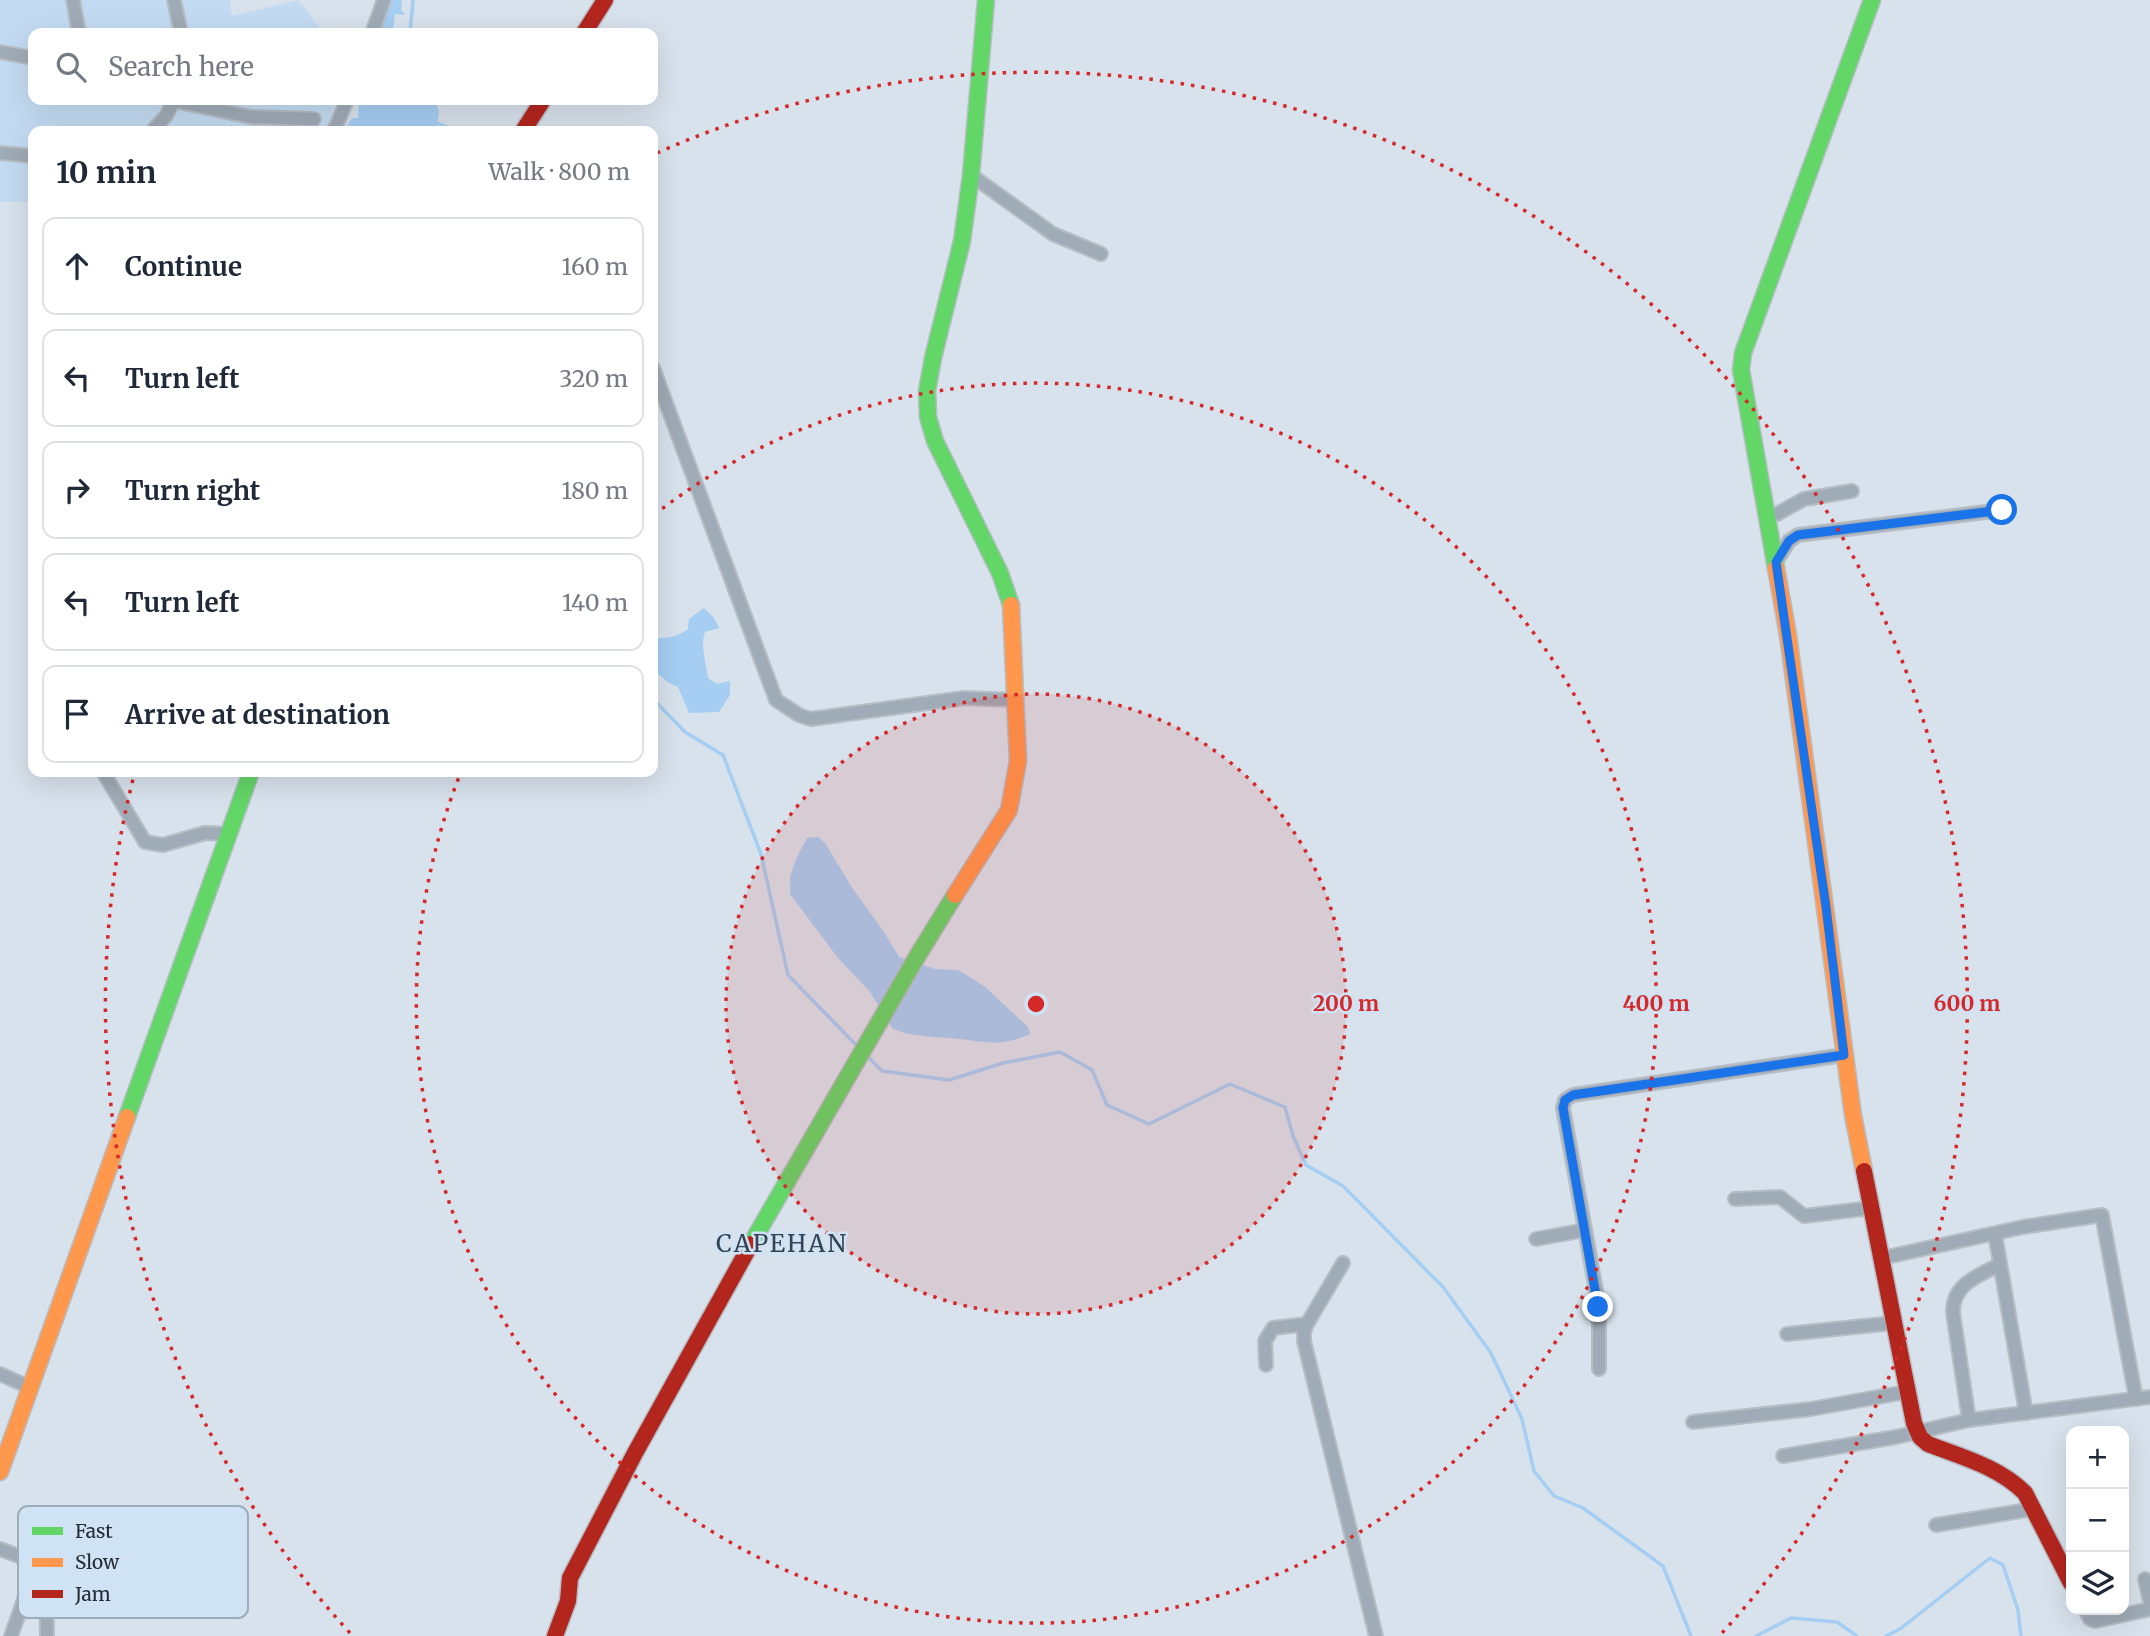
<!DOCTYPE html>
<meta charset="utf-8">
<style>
body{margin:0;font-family:Merriweather,serif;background:#f6f6f7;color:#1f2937}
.controls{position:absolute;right:21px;bottom:21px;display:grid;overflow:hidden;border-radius:14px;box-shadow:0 7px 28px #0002}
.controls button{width:63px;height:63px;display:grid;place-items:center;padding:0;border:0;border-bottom:2px solid #e0e1e3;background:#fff;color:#1f2937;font:35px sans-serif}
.stop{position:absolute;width:21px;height:21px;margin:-16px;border:5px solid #1a73e8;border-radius:50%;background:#fff}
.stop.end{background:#1a73e8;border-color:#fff;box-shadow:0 2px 7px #0008}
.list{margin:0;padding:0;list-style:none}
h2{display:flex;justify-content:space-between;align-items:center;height:91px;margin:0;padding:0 28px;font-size:30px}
h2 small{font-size:23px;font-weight:400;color:#747a83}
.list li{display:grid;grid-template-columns:46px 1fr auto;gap:21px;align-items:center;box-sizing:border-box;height:98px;margin:0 14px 14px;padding:0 14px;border:2px solid #e0e1e3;border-radius:14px}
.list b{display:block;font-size:26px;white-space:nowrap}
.list em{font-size:23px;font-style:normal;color:#747a83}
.icon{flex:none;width:38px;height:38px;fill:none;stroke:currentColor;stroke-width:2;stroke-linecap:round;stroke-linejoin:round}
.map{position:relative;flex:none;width:2150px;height:1636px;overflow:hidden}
.search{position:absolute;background:#fff;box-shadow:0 7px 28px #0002;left:28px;top:28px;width:630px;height:77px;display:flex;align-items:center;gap:18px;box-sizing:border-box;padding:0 24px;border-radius:14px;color:#747a83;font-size:26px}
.panel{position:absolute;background:#fff;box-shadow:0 7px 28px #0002;left:28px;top:126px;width:630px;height:651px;border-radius:14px}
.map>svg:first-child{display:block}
.green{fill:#c3dbf2}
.water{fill:#a5cef2}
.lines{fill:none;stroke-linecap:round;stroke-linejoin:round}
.stream{stroke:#a5cef2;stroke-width:3.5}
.street-casing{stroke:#b6bdc5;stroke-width:16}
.fast-casing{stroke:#b6bdc5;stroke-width:19}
.slow-casing{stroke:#b6bdc5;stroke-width:19}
.jam-casing{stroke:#b6bdc5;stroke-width:19}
.street{stroke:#9fabb6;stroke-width:12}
.fast{stroke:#63d668;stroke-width:16}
.slow{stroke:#ff974d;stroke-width:16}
.jam{stroke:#b3261e;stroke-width:16}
.route{stroke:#1a73e8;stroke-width:9}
.ring{fill:none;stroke:#d62828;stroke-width:3.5;stroke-dasharray:3.5 7}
.labels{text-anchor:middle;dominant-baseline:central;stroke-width:5;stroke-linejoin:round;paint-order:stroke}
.quarter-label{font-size:24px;letter-spacing:2px;fill:#354452;stroke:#d0e3f4}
.key{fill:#d0e3f4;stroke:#9cacba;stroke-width:2}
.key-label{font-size:19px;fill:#242b32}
.centre{fill:#d62828;stroke:#d0e3f4;stroke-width:3.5}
.ring-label{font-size:21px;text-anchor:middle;font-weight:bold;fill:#d62828;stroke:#d0e3f4;stroke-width:5;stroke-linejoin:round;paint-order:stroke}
</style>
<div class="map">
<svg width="2150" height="1636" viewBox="0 0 2150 1636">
<rect width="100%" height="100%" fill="#d8e2ec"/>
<polygon class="green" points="0,0 230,0 232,16 298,0 324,33 33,33 33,100 336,100 327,131 33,131 33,202 0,202"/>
<g class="water">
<polygon points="393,0 402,0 401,10 405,15 395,14 393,33 382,33 381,27"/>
<polygon points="359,100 439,100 436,103 439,111 437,131 343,131 352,118 358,118"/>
<path d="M704,608L714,618L719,628L705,632C700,645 706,663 708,678L717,684L730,681V695L719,712L689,713L678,687L669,683L653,670V638C666,639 677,637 688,629L689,619Z"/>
<path d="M818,837L825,843L853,889L884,932L899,957L935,969L958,970L984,986L1028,1027L1030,1034C1001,1047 988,1042 959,1039C934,1036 918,1038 893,1029L870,992L838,958L790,894V877L796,859L807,838Z"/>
</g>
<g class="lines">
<g class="stream">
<polyline points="410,33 413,0"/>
<polyline points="437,123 457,131"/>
<polyline points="653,574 657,579 653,584"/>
<polyline points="653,699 685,732 723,755 761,854 788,975 859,1048"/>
<polyline points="867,1056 882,1071 949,1080 1003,1063 1060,1052 1092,1070 1107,1105 1149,1124 1230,1084 1285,1107 1293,1136 1306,1165 1343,1186 1443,1287 1491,1353 1522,1419 1534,1471 1554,1496 1583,1508 1663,1566 1691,1636"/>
<polyline points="1756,1636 1791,1618 1837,1622 1857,1636"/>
<polyline points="1886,1636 1900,1629 1990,1558 2003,1565 2018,1610 2021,1636"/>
</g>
<defs>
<g id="street">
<polyline points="73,0 79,33"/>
<polyline points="174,0 181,33"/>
<polyline points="372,33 384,0"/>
<polyline points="0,52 33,58"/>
<polyline points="174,101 251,117 314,119"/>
<polyline points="152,131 166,116 174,100"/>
<polyline points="334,131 347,100"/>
<polyline points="0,153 33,156"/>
<polyline points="971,175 1053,234 1101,254"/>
<polyline points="653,368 776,700 799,715 811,719 964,698 1015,700"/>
<polyline points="1768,516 1777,514 1804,499 1852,491"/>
<polyline points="1776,562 1789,541 1798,535 2002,510"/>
<polyline points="103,772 145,842 163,845 205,833 229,834"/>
<polyline points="1735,1199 1780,1197 1804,1216 1871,1208"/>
<polyline points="1995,1234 2026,1413"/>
<polyline points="1536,1239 1585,1230"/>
<polyline points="1882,1258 2023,1227 2102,1215 2136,1399"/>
<polyline points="1343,1263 1307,1324 1304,1332 1304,1341 1376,1636"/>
<polyline points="1787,1334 1893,1323"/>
<polyline points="1266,1365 1265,1341 1273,1328 1307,1324"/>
<polyline points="1599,1369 1599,1307 1563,1108 1565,1100 1573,1095 1844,1055"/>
<polyline points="0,1374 29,1387"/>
<path d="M1969,1420L1953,1313C1952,1285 1977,1276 1999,1265"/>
<polyline points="1693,1422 1811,1409 1906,1392"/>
<polyline points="1783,1456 1896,1437 1969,1420 2150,1397"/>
<polyline points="1936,1525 2034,1509"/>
<polyline points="0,1549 37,1563 46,1575 47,1636"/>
<polyline points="2145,1579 2150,1602"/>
<polyline points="2085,1610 2090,1619 2095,1621 2150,1609"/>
<polyline points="11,1636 37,1563"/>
</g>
<g id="fast">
<polyline points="986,0 971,175 962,241 933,358 927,391 928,417 935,441 1000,573 1011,605"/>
<polyline points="1776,568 1741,370 1743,353 1872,0"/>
<polyline points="127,1117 251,772"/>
<polyline points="751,1244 918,955 955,895"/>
</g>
<g id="slow">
<polyline points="1776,568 1788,635 1853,1115 1864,1171"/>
<polyline points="955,895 1009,810 1018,761 1011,605"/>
<polyline points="0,1472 127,1117"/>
</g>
<g id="jam">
<polyline points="584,33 605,0"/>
<polyline points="523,131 543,100"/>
<path d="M1864,1171L1914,1423L1920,1437L1928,1444C1962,1457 1999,1467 2025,1493L2071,1583"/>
<polyline points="555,1636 568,1601 570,1578 635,1453 751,1244"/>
</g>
</defs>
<use href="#street" class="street-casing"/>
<use href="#fast" class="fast-casing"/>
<use href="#slow" class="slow-casing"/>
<use href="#jam" class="jam-casing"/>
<use href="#street" class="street"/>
<use href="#fast" class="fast"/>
<use href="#slow" class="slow"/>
<use href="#jam" class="jam"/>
</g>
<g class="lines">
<polyline class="route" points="1598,1307 1563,1108 1565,1100 1573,1095 1844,1055 1826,907 1776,562 1789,541 1798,535 2002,510"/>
</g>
<circle cx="1036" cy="1004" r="310" fill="#d62828" fill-opacity=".12"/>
<g class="ring">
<circle cx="1036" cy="1004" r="310"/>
<path d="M654 515A620 620 0 1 1 459 777"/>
<path d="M350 1633A931 931 0 0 1 133 779M657 153A931 931 0 0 1 1722 1633"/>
</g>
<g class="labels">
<g class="quarter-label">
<text x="782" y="1243">CAPEHAN</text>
</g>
</g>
<rect x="18" y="1506" width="230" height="112" rx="10" class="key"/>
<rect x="32" y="1527" width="31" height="8" fill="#63d668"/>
<rect x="32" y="1558" width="31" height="9" fill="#ff974d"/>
<rect x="32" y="1590" width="31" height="8" fill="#b3261e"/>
<g class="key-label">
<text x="75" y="1538">Fast</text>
<text x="75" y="1569">Slow</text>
<text x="75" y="1601">Jam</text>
</g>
<circle cx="1036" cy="1004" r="10" class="centre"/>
<g class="ring-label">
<text x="1346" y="1011">200 m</text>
<text x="1656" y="1011">400 m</text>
<text x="1967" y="1011">600 m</text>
</g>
</svg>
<div class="controls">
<button>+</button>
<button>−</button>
<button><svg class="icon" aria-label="layers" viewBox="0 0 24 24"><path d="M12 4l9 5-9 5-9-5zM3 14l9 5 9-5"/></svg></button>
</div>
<div class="stop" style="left:2002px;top:510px"></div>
<div class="stop end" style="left:1598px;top:1307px"></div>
<div class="search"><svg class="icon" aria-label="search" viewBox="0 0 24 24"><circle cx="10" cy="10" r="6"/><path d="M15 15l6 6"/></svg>Search here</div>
<section class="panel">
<h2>10 min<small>Walk · 800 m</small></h2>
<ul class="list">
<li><svg class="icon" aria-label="ahead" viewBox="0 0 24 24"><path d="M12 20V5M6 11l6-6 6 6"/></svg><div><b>Continue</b></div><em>160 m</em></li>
<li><svg class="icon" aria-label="left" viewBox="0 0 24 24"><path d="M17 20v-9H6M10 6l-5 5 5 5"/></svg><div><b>Turn left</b></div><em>320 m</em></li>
<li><svg class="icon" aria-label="right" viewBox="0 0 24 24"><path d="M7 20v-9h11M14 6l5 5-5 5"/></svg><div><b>Turn right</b></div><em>180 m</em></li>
<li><svg class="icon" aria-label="left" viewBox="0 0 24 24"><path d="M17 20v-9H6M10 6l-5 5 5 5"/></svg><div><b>Turn left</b></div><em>140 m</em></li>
<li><svg class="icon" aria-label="arrive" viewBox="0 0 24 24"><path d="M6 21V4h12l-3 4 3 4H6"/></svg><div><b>Arrive at destination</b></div></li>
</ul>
</section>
</div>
